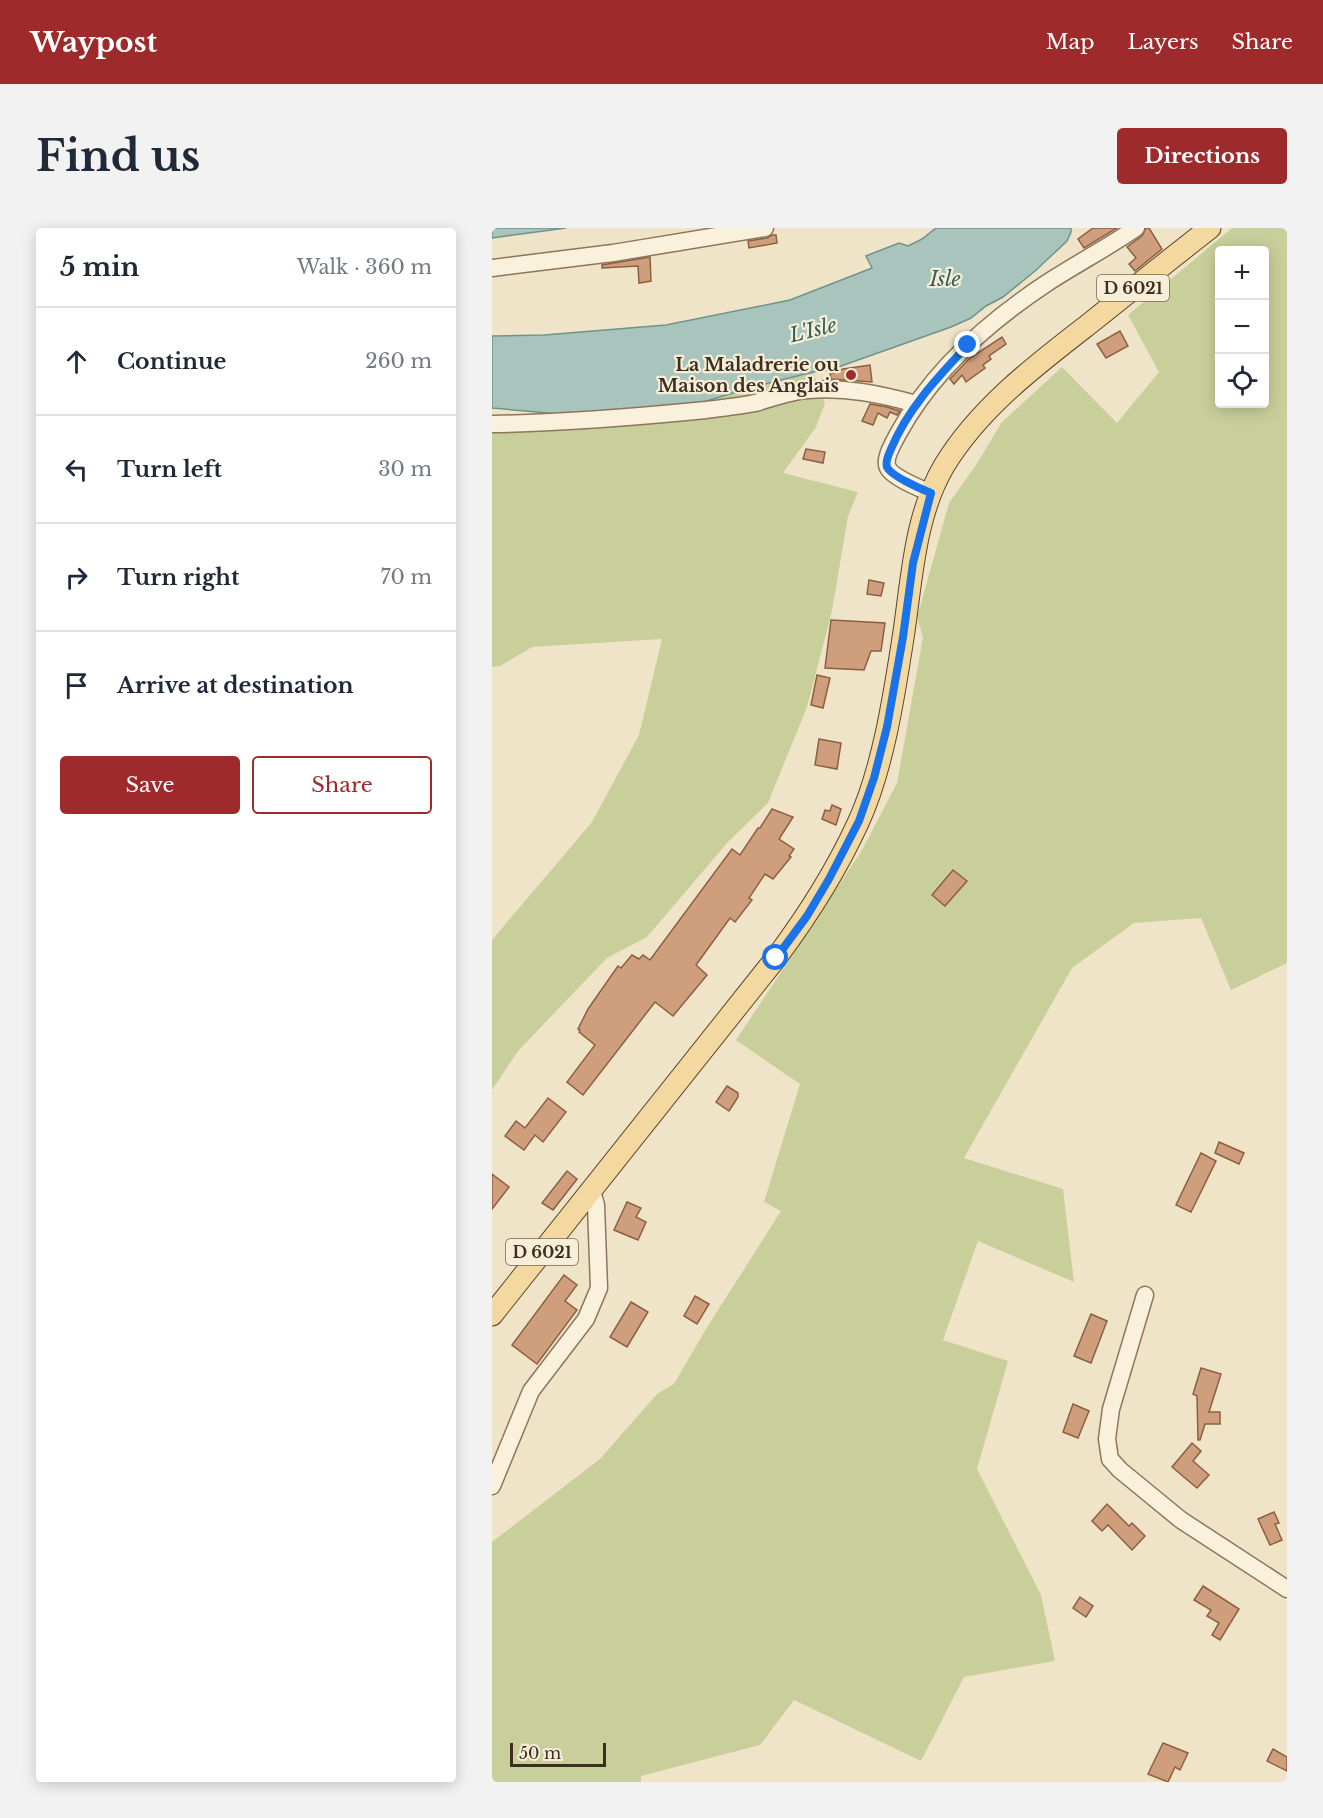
<!DOCTYPE html>
<meta charset="utf-8">
<style>
body{margin:0;font-family:"Libre Baskerville",serif;background:#f2f2f3;color:#1f2937}
.controls{position:absolute;right:18px;top:18px;display:grid;overflow:hidden;border-radius:6px;box-shadow:0 3px 15px #0003}
.controls button{width:54px;height:54px;display:grid;place-items:center;padding:0;border:0;border-bottom:2px solid #e0e1e3;background:#fff;color:#1f2937;font:30px sans-serif}
.scale{position:absolute;left:18px;bottom:15px;width:96px;box-sizing:border-box;padding-left:6px;border:3px solid #3d2e20;border-top:0;font-size:16px;line-height:21px;white-space:nowrap;color:#3d2e20;-webkit-text-stroke:4px #f7eed8;paint-order:stroke}
.stop{position:absolute;width:18px;height:18px;margin:-14px;border:4px solid #1a73e8;border-radius:50%;background:#fff}
.stop.end{background:#1a73e8;border-color:#fff;box-shadow:0 2px 6px #0008}
.list{margin:0;padding:0;list-style:none}
h2{display:flex;justify-content:space-between;align-items:center;height:78px;margin:0;padding:0 24px;font-size:26px}
h2 small{font-size:20px;font-weight:400;color:#747a83}
.list li{display:grid;grid-template-columns:39px 1fr auto;gap:18px;align-items:center;box-sizing:border-box;height:108px;padding:0 24px;border-top:2px solid #e0e1e3}
.list b{display:block;font-size:22px;white-space:nowrap}
.list em{font-size:20px;font-style:normal;color:#747a83}
.actions{display:flex;gap:12px;padding:18px 24px}
.actions a{flex:1;padding:14px 0;border:2px solid #9e2a2b;border-radius:6px;text-align:center;font-size:21px;color:#9e2a2b}
.actions .main{background:#9e2a2b;color:#fff}
.icon{flex:none;width:33px;height:33px;fill:none;stroke:currentColor;stroke-width:2;stroke-linecap:round;stroke-linejoin:round}
.map{position:relative;flex:none;width:795px;height:1554px;overflow:hidden;border-radius:6px}
header{display:flex;align-items:center;gap:36px;box-sizing:border-box;height:84px;padding:0 30px;background:#9e2a2b;color:#fff}
header strong{font-size:28px}
nav{display:flex;gap:33px;margin-inline-start:auto;font-size:21px}
.intro{display:flex;align-items:center;justify-content:space-between;box-sizing:border-box;height:144px;padding:0 36px}
h1{margin:0;font-size:42px}
.button{padding:15px 27px;border-radius:6px;background:#9e2a2b;color:#fff;font-size:21px;font-weight:700}
main{display:flex;gap:36px;padding:0 36px}
aside{flex:1;background:#fff;border-radius:6px;box-shadow:0 3px 15px #0003}
.map>svg:first-child{display:block}
.green{fill:#c9cf9b;fill-rule:evenodd}
.water{fill:#a9c4bc;stroke:#6f938a;stroke-width:1.5}
.building{fill:#cf9f7d;stroke:#8d5f41;stroke-width:1.5}
.lines{fill:none;stroke-linecap:round;stroke-linejoin:round}
.minor-casing{stroke:#8d765c;stroke-width:19}
.major-casing{stroke:#5b4430;stroke-width:23}
.minor{stroke:#faf1dc;stroke-width:16}
.major{stroke:#f3d9a0;stroke-width:21}
.route{stroke:#1a73e8;stroke-width:8}
.poi-dot{fill:#9e2a2b;stroke:#f7eed8;stroke-width:2}
.labels{text-anchor:middle;dominant-baseline:central;stroke-width:4.5;stroke-linejoin:round;paint-order:stroke}
.shield{fill:#f7eed8;stroke:#756857;stroke-width:1.5}
.shield-label{font-size:16px;font-weight:bold;fill:#3d2e20}
.poi-label{font-size:18px;font-weight:bold;fill:#3d2e20;stroke:#f7eed8;text-anchor:end}
.water-label{font-size:20px;font-style:italic;fill:#2f5d5a;stroke:#f7eed8}
</style>
<header>
<strong>Waypost</strong>
<nav><a>Map</a><a>Layers</a><a>Share</a></nav>
</header>
<div class="intro"><h1>Find us</h1><a class="button">Directions</a></div>
<main>
<aside>
<h2>5 min<small>Walk · 360 m</small></h2>
<ul class="list">
<li><svg class="icon" aria-label="ahead" viewBox="0 0 24 24"><path d="M12 20V5M6 11l6-6 6 6"/></svg><div><b>Continue</b></div><em>260 m</em></li>
<li><svg class="icon" aria-label="left" viewBox="0 0 24 24"><path d="M17 20v-9H6M10 6l-5 5 5 5"/></svg><div><b>Turn left</b></div><em>30 m</em></li>
<li><svg class="icon" aria-label="right" viewBox="0 0 24 24"><path d="M7 20v-9h11M14 6l5 5-5 5"/></svg><div><b>Turn right</b></div><em>70 m</em></li>
<li><svg class="icon" aria-label="arrive" viewBox="0 0 24 24"><path d="M6 21V4h12l-3 4 3 4H6"/></svg><div><b>Arrive at destination</b></div></li>
</ul>
<div class="actions"><a class="main">Save</a><a>Share</a></div>
</aside>
<div class="map">
<svg width="795" height="1554" viewBox="0 0 795 1554">
<rect width="100%" height="100%" fill="#f0e4c8"/>
<g class="green">
<path d="M740,0H795V735L739,762L709,690L642,695L580,740L472,930L571,961L582,1054L486,1013L451,1112L516,1133L485,1241L549,1367L563,1433L472,1449L429,1533L302,1472L268,1517L149,1548V1554H0V1314L108,1231L165,1166L182,1156L214,1101L289,983L272,974L308,856L244,812L370,622L405,555L431,409L425,390L457,275L484,237L510,194L570,139L625,195L667,144L636,87ZM728,22H772V176H728Z"/>
<polygon points="321,144 333,175 324,199 291,245 366,264 356,288 340,383 315,479 276,575 236,614 155,709 115,730 26,823 0,862 0,712 100,594 147,507 170,411 40,419 8,438 0,439 0,191 202,177 261,159"/>
</g>
<g class="water">
<polygon points="0,0 74,0 0,10"/>
<polygon points="444,0 579,0 579,4 575,13 543,43 511,69 494,78 479,90 459,99 338,142 321,144 261,159 198,178 67,186 0,180 0,108 52,107 174,97 298,72 380,40 374,28 407,15 416,18 430,11"/>
</g>
<g class="building">
<polygon points="601,0 625,0 592,20 586,11"/>
<polygon points="654,0 657,0 670,21 643,43 637,36 644,30 635,19 650,8"/>
<polygon points="280,7 284,7 285,15 257,20 256,13 275,10"/>
<polygon points="158,29 159,53 147,55 146,38 110,40 110,37"/>
<polygon points="628,103 636,118 614,130 605,116"/>
<polygon points="510,109 514,116 497,128 499,131 491,137 493,140 474,154 470,147 462,156 458,151 478,130"/>
<polygon points="378,137 380,154 339,151 338,146 351,141"/>
<polygon points="378,176 395,179 408,183 405,187 398,184 395,190 386,185 381,197 370,193"/>
<polygon points="314,221 333,224 331,235 311,231"/>
<polygon points="377,352 392,355 389,368 375,366"/>
<polygon points="339,392 393,395 389,423 379,423 372,442 333,440"/>
<polygon points="325,447 338,450 331,480 319,477"/>
<polygon points="327,511 349,515 345,541 323,537"/>
<polygon points="340,577 349,581 344,597 330,591 333,582 338,583"/>
<polygon points="280,581 301,589 287,611 302,621 297,628 299,629 281,651 273,646 257,670 260,672 243,694 238,690 204,737 215,747 181,788 163,774 91,867 75,854 103,817 87,804 88,802 86,801 96,781 126,738 129,740 140,727 147,731 151,727 158,732 240,621 248,627 266,600 268,600"/>
<polygon points="461,642 475,653 453,678 440,667"/>
<polygon points="235,858 246,865 246,869 237,883 224,874"/>
<polygon points="56,870 74,884 51,914 43,907 32,922 13,908 24,893 33,900"/>
<polygon points="727,914 752,925 747,936 723,925"/>
<polygon points="709,925 724,933 699,984 684,977"/>
<polygon points="75,943 85,951 61,982 50,975"/>
<polygon points="0,946 17,959 0,981"/>
<polygon points="135,974 149,980 144,989 154,994 146,1012 122,1002"/>
<polygon points="72,1047 85,1057 73,1073 85,1082 45,1136 20,1117"/>
<polygon points="203,1068 217,1076 205,1096 192,1088"/>
<polygon points="139,1074 156,1084 135,1119 118,1109"/>
<polygon points="599,1086 615,1093 599,1135 582,1128"/>
<polygon points="709,1140 729,1146 717,1184 728,1184 728,1196 713,1196 708,1212 706,1212 705,1168 701,1166"/>
<polygon points="581,1176 597,1183 586,1210 571,1204"/>
<polygon points="700,1215 709,1223 701,1233 717,1247 705,1260 680,1239"/>
<polygon points="615,1276 637,1298 640,1295 653,1308 640,1322 616,1297 610,1303 600,1293"/>
<polygon points="782,1284 787,1295 783,1296 790,1312 778,1317 766,1291"/>
<polygon points="711,1358 747,1381 728,1412 720,1407 727,1395 715,1388 719,1382 702,1372"/>
<polygon points="588,1369 601,1378 594,1389 581,1380"/>
<polygon points="671,1515 696,1525 688,1542 683,1539 676,1554 656,1546"/>
<polygon points="781,1521 795,1529 795,1543 775,1533"/>
</g>
<g class="lines">
<defs>
<g id="minor">
<polyline points="0,40 121,25 273,0"/>
<path d="M0,196C71,195 143,189 214,182C230,180 247,178 263,175C281,170 298,163 316,162C354,159 388,166 424,176"/>
<path d="M439,265C429,261 400,249 396,240C391,231 402,214 406,206C440,143 496,94 555,55C584,36 615,20 644,0"/>
<polyline points="653,1067 619,1181 615,1211 618,1231 628,1242 689,1292 795,1361"/>
<polyline points="0,1258 39,1163 94,1091 107,1060 104,977 100,963"/>
</g>
<path id="major" d="M0,1087L284,730C316,687 344,643 366,595C391,541 402,468 411,410C420,352 422,289 452,238C487,180 544,137 597,96C637,64 677,32 718,0"/>
</defs>
<use href="#minor" class="minor-casing"/>
<use href="#major" class="major-casing"/>
<use href="#minor" class="minor"/>
<use href="#major" class="major"/>
</g>
<g class="lines">
<path class="route" d="M284,730L315,688L337,651L367,593L382,550L395,499L411,409L421,335L439,265C429,261 399,248 395,239C393,233 397,226 399,221C416,180 446,149 476,117"/>
</g>
<circle class="poi-dot" cx="359" cy="147" r="6"/>
<g class="labels">
<g class="shield">
<rect x="605" y="47" width="72" height="26" rx="4.5"/>
<rect x="14" y="1011" width="72" height="26" rx="4.5"/>
</g>
<g class="shield-label">
<text x="641" y="60">D 6021</text>
<text x="50" y="1024">D 6021</text>
</g>
<g class="poi-label">
<text x="347" y="137">La Maladrerie ou<tspan x="347" dy="21">Maison des Anglais</tspan></text>
</g>
<g class="water-label">
<text x="453" y="51">Isle</text>
<text transform="translate(321 102) rotate(-14)">L'Isle</text>
</g>
</g>
</svg>
<div class="controls">
<button>+</button>
<button>−</button>
<button><svg class="icon" aria-label="locate" viewBox="0 0 24 24"><circle cx="12" cy="12" r="6"/><path d="M12 2v4M12 18v4M2 12h4M18 12h4"/></svg></button>
</div>
<div class="scale">50 m</div>
<div class="stop" style="left:284px;top:730px"></div>
<div class="stop end" style="left:476px;top:117px"></div>
</div>
</main>
